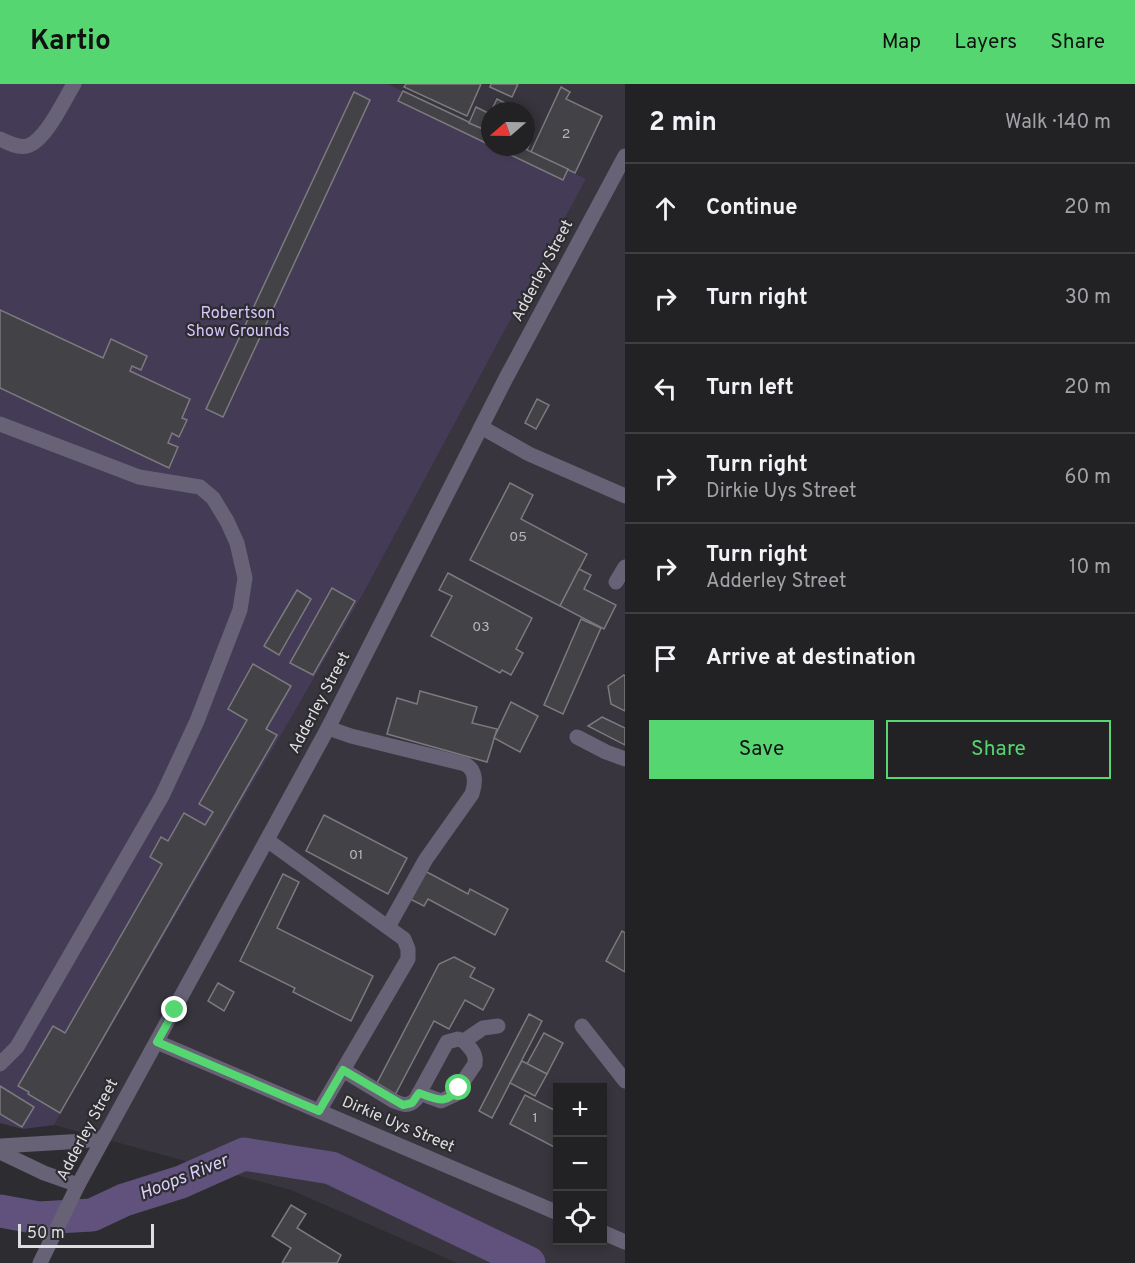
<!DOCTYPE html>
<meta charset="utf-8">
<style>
body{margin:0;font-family:Overpass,sans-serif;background:#2e2e31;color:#f1f3f6}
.controls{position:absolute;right:18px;bottom:18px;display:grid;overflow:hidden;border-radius:0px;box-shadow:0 3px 9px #0003}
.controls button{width:54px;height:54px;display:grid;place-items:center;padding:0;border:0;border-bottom:2px solid #3f3e41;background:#222124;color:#f1f3f6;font:30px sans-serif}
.compass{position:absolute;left:481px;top:18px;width:54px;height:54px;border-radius:50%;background:#222124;box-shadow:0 3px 9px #0003;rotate:250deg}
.scale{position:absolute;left:18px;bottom:15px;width:136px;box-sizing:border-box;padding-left:6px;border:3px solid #dedde0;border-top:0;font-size:16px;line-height:21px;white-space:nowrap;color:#dedde0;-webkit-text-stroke:4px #2d2c30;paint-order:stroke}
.stop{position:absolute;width:18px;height:18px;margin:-14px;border:4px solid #55d671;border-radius:50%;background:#fff}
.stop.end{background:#55d671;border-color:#fff;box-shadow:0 2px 6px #0008}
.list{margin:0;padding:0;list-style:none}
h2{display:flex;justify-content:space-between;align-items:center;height:78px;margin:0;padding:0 24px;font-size:26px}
h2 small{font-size:20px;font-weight:400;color:#a2a3a6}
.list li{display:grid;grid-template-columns:39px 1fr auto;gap:18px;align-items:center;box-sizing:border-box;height:90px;padding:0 24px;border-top:2px solid #3f3e41}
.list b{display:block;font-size:22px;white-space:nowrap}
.list p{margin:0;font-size:20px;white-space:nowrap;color:#a2a3a6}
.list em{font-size:20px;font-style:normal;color:#a2a3a6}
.actions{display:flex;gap:12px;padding:18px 24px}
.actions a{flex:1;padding:14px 0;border:2px solid #55d671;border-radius:0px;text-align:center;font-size:21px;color:#55d671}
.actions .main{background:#55d671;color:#111}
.icon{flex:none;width:33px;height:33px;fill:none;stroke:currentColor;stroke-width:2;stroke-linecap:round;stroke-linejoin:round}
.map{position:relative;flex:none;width:625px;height:1179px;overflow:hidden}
header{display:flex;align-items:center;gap:36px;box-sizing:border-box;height:84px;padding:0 30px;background:#55d671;color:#111}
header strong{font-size:28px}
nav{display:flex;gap:33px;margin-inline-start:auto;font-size:21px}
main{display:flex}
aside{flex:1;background:#222124}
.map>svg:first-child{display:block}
.built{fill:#38353e;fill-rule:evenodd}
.green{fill:#443c56}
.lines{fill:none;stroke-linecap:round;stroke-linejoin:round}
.river{stroke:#60527d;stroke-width:33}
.building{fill:#434246;stroke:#7c7a7f;stroke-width:1.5}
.minor{stroke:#676275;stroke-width:15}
.route{stroke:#55d671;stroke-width:8}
.labels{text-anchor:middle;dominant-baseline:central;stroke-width:4.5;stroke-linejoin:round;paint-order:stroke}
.number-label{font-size:14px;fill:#b7b6ba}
.street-label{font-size:16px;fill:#dedde0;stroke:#2d2c30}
.park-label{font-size:16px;fill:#d6c5fe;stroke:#2d2c30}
.water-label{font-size:18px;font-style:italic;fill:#dcd0fb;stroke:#2d2c30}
</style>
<header>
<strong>Kartio</strong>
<nav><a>Map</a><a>Layers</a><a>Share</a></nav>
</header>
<main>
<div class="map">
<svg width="625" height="1179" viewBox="0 0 625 1179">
<rect width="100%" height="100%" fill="#2d2c30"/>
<path class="built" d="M388,0H625V1179H457L291,1106L54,1041L363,510L586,95L521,63H526V27H490V48ZM558,1004H602V1156H558Z"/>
<polygon class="green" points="0,0 388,0 490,48 490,63 521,63 586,95 363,510 54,1041 23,1045 0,1039"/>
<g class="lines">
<polyline class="river" points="0,1127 39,1134 92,1131 124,1116 181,1098 244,1070 331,1084 529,1179"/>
</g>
<g class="building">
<polygon points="406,0 481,0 467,32 404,3"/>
<polygon points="491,0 518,0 512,13 490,3"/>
<polygon points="561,3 570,8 566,15 602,32 575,89 531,68"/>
<polygon points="403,7 490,48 490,61 398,17"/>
<polygon points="354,8 370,16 223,333 206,325"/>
<polygon points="497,15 509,21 506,27 491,27"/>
<polygon points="476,23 490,30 490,48 469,39"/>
<polygon points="526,47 534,50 527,66 521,63 526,63"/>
<polygon points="494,63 521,63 568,85 563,96"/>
<polygon points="0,226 103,274 111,255 147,272 141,286 132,282 130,287 190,315 182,334 187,336 179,353 172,349 168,359 178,363 169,384 0,304"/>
<polygon points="537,315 549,321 536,345 525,339"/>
<polygon points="510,399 533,411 521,435 587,470 560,522 470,476"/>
<polygon points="579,485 591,491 584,505 616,521 604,545 560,522"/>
<polygon points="448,489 532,534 516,565 523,569 511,591 502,586 500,589 431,552 452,512 439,506"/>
<polygon points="332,504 355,517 313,591 290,579"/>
<polygon points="297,506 311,515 279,571 264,562"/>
<polygon points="581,535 601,544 563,630 544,621"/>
<polygon points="253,580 291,602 266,645 277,651 60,1029 28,1010 29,1008 18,1002 53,942 65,949 162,780 150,773 161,753 168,757 184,729 205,741 213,728 199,720 247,636 228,625"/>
<polygon points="624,591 625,592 625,627 611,620 608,602"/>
<polygon points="420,607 477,623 472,639 497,645 487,678 387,650 397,614 417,620"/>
<polygon points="511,618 538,632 520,668 494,654"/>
<polygon points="602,633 625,644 625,661 588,642"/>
<polygon points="324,731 407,774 388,810 306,767"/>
<polygon points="423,786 468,810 470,805 508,825 495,851 428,815 424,822 408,814"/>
<polygon points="283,790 299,798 277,844 373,892 351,937 293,908 295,904 240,877"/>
<polygon points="622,847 625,849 625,888 606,877"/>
<polygon points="454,873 475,884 470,893 494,905 483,926 465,916 449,945 434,937 395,1011 376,1001 439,880"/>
<polygon points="218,899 234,908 224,927 208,917"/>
<polygon points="529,930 542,937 492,1034 479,1027"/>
<polygon points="544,949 563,959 547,990 527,980"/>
<polygon points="522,977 547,990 535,1012 510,999"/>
<polygon points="0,1002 34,1023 22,1043 0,1030"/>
<polygon points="525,1011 558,1028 558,1065 510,1040"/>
<polygon points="291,1121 306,1130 297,1144 341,1171 337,1179 282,1179 291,1164 272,1152"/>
</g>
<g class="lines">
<g class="minor">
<path d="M0,55C8,59 18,64 27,62C45,58 64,16 74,0"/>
<polyline points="0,340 139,393 200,403 213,414 227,437 237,459 245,494 240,526 197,637 162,712 17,963 0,980"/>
<polyline points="481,343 529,370 625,412"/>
<polyline points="616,498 625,483"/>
<path d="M328,644L351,652L465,680C476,686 476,698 472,710L426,775L388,843"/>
<polyline points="577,653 606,668 625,675"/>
<polyline points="267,756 404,855 408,865 408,875 319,1027"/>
<polyline points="582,942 625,997"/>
<polyline points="157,958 558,1129"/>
<path d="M343,986L394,1017C403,1021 409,1023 416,1015L447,958L458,955L464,957L483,944L498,942"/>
<path d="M419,1009L441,1017L454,1011L475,980C477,970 470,964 464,957"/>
<polyline points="0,1062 84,1057 104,1053"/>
<polyline points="0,1068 44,1089 78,1101"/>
<polyline points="602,1148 625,1158"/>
<polyline points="40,1179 78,1101 328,644 506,294 625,72"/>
</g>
</g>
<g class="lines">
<path class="route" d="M175,926L157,958L319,1027L343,986L403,1021L412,1019L419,1009C437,1015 445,1022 459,1004"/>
</g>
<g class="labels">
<g class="number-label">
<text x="566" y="50">2</text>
<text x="518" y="453">05</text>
<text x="481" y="543">03</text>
<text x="356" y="771">01</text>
<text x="535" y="1034">1</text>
</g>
<g class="street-label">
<text transform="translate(543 187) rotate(-62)">Adderley Street</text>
<text transform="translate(320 619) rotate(-62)">Adderley Street</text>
<text transform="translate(398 1041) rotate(23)">Dirkie Uys Street</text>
<text transform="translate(88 1046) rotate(-62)">Adderley Street</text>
</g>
<g class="park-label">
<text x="238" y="230">Robertson<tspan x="238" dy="18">Show Grounds</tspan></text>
</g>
<g class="water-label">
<text transform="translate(184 1094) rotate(-22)">Hoops River</text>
</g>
</g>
</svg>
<div class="controls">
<button>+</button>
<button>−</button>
<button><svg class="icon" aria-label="locate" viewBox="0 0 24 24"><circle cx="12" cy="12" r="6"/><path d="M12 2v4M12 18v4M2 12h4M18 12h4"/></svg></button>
</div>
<svg class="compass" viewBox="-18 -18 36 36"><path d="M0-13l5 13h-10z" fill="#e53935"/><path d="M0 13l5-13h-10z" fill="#a2a3a6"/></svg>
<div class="scale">50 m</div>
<div class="stop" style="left:459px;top:1004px"></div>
<div class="stop end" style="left:175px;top:926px"></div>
</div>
<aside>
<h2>2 min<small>Walk · 140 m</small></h2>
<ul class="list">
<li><svg class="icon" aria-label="ahead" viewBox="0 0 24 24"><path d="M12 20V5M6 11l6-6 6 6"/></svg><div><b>Continue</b></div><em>20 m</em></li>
<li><svg class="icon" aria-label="right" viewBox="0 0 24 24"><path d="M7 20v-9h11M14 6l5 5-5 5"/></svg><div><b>Turn right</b></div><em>30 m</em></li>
<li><svg class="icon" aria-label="left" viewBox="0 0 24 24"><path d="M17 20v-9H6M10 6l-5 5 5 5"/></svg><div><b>Turn left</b></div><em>20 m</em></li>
<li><svg class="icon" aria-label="right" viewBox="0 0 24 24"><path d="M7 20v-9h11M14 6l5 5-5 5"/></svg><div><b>Turn right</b><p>Dirkie Uys Street</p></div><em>60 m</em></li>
<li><svg class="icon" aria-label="right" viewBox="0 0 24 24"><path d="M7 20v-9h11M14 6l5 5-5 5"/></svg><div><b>Turn right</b><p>Adderley Street</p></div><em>10 m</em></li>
<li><svg class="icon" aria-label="arrive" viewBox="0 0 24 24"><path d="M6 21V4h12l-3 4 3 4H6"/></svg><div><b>Arrive at destination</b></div></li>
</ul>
<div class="actions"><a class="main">Save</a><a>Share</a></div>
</aside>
</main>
